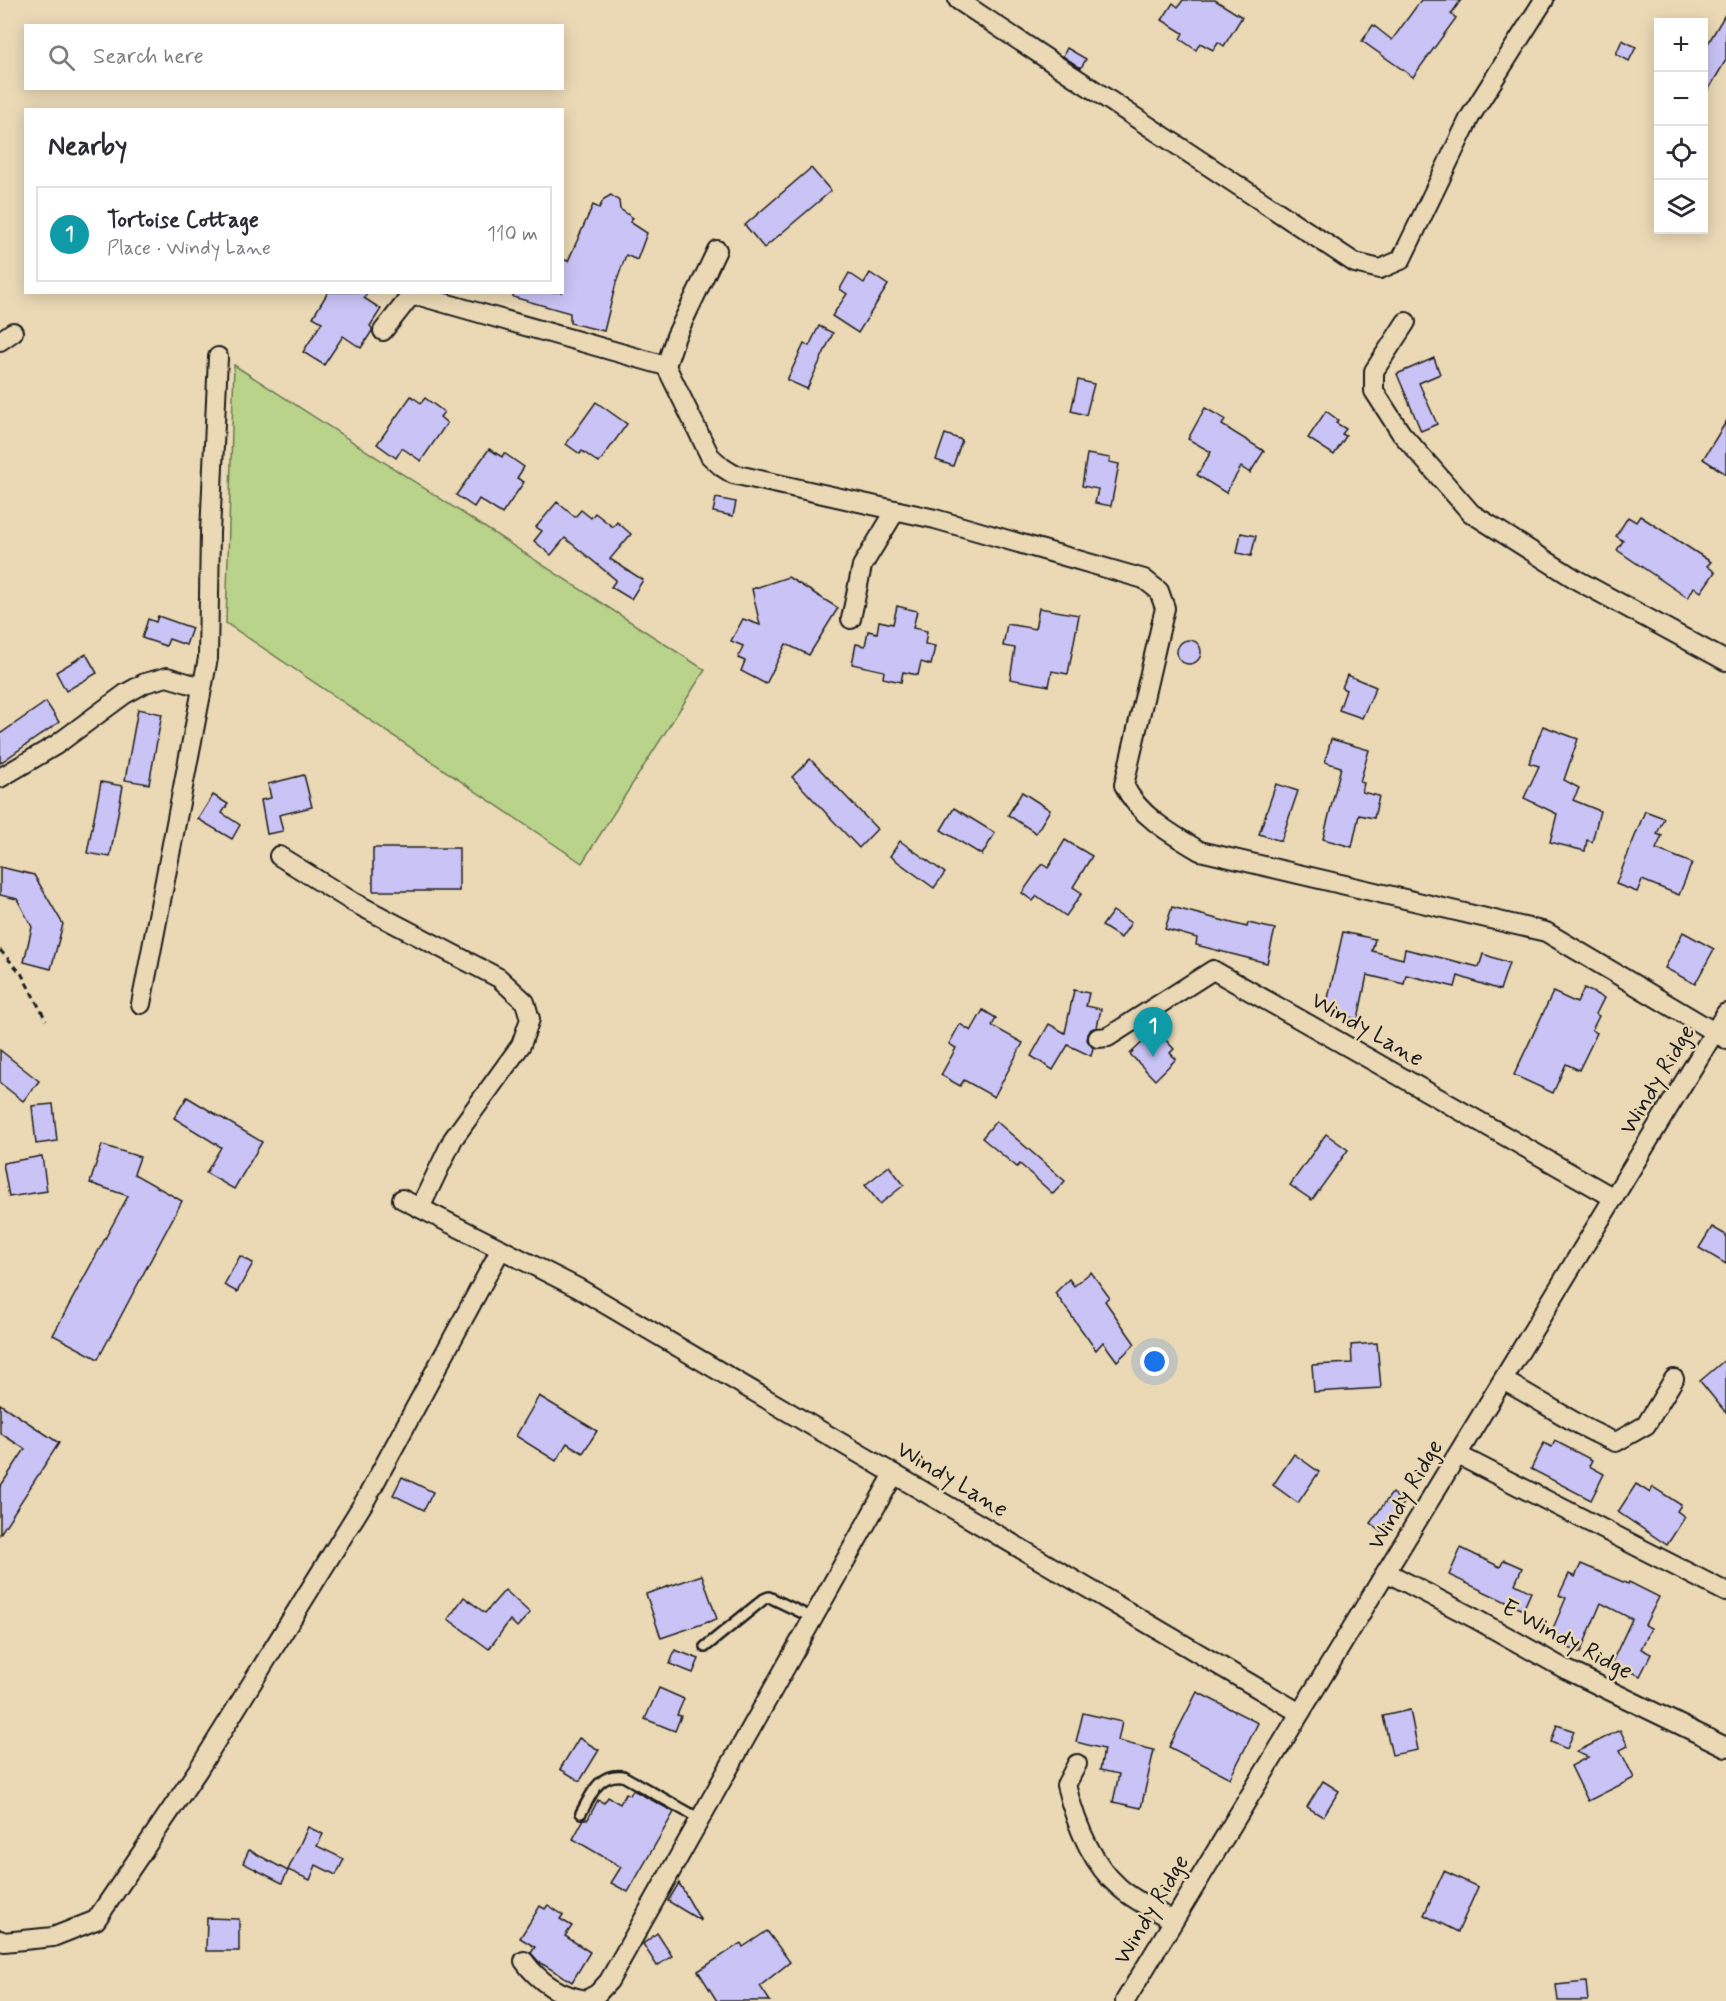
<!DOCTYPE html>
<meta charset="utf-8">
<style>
body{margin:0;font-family:Mynerve,sans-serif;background:#f2f2f3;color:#2b2b33}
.controls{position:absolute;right:18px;top:18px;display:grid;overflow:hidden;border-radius:0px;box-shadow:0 3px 15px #0003}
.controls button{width:54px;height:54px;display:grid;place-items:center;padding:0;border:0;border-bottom:2px solid #e1e1e2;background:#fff;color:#2b2b33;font:30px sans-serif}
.you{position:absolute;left:1155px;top:1362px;width:21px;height:21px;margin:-15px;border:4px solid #fff;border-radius:50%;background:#1a73e8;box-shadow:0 0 0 9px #1a73e833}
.badge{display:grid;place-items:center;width:39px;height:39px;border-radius:50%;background:#c8321e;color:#fff;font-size:20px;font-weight:700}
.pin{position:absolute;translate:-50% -50px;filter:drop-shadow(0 2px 3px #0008)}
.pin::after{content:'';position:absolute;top:32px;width:21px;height:18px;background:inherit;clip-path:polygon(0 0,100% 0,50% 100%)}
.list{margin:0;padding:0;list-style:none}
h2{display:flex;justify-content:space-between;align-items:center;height:78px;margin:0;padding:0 24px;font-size:26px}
h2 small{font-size:20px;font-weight:400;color:#7c7c81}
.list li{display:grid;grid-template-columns:39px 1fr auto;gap:18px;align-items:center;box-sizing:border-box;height:96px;margin:0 12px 12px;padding:0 12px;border:2px solid #e1e1e2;border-radius:0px}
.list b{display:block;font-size:22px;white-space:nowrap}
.list p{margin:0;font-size:20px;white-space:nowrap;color:#7c7c81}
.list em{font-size:20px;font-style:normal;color:#7c7c81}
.icon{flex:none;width:33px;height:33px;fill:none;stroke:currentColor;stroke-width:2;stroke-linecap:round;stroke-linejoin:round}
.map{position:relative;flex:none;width:1726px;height:2001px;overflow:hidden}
.search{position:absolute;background:#fff;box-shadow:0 3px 15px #0003;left:24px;top:24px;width:540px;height:66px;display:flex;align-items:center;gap:15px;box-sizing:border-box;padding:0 21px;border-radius:0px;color:#7c7c81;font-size:22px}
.panel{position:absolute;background:#fff;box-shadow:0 3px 15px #0003;left:24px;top:108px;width:540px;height:186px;border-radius:0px}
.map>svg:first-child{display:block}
.green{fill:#bad38a;stroke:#6b7853;stroke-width:1.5}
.building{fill:#cac4f6;stroke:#1c1c1c;stroke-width:1.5}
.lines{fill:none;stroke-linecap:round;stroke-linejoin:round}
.service-casing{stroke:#1c1c1c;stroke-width:14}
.minor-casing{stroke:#1c1c1c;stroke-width:22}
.path{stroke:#1c1c1c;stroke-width:3;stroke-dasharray:6 4.5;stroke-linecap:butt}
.service{stroke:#ebd9b6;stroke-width:9}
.minor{stroke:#ebd9b6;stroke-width:18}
.labels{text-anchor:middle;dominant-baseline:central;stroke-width:5;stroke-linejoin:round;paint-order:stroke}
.street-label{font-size:24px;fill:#1c1c1c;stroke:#ebd9b6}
</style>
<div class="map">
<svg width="1726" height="2001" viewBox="0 0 1726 2001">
<rect width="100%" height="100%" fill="#ebd9b6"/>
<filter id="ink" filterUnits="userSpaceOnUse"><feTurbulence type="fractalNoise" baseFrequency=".0167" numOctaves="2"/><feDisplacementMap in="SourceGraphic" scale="12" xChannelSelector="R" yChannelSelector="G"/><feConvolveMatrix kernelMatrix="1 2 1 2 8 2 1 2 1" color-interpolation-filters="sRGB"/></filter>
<g filter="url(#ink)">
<polygon class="green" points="234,365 705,670 582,863 226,623"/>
<g class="building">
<polygon points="1183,0 1215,0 1242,17 1224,46 1218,42 1213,50 1200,43 1196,50 1180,39 1183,33 1162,20 1173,3 1178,7"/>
<polygon points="1421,0 1461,0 1451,14 1456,18 1413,77 1362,41 1373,25 1392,40"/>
<polygon points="1726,13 1726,60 1704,97 1704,50"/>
<polygon points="1622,40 1636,47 1629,61 1616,54"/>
<polygon points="1067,48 1086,59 1081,68 1063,56"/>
<polygon points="811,168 831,191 764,248 745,225"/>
<polygon points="611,195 619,201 620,209 633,218 630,222 647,233 637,260 626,255 616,283 604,331 570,323 570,313 513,297 514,292 562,292 562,259 568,261 593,205 599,208 604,199"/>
<polygon points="849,273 864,283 870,273 888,285 858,333 832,316 847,294 840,289"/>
<polygon points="328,292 368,292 364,298 381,309 370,326 372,328 372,331 361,348 343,336 324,365 303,352 322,322 313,317"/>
<polygon points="819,326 833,333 807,389 787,380 804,344 809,346"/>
<polygon points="1434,358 1440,374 1419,383 1437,424 1421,431 1397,374"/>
<polygon points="1078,380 1094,384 1086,415 1071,411"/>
<polygon points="411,396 421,403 425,398 444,412 440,417 447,423 421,461 402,448 396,458 377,444"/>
<polygon points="596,402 627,424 599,463 582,451 580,454 566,444"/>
<polygon points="1205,408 1225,419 1222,425 1264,451 1250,473 1241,467 1226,493 1197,475 1211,452 1188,439"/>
<polygon points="1326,411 1338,420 1336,423 1346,429 1342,434 1346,436 1334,455 1308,438"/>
<polygon points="1726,422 1726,474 1703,459"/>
<polygon points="945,434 962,440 953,466 936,460"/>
<polygon points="489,449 502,457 504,453 524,467 517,478 524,482 502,514 479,499 474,507 456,495"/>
<polygon points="1087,454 1110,458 1109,462 1119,464 1111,506 1095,503 1098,489 1082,486"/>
<polygon points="716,498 736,502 733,516 713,512"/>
<polygon points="557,502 575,517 581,510 591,518 595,513 613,527 617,522 631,534 610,559 643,580 631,599 611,587 616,580 565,538 551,555 534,541 542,531 536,527"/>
<polygon points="1640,516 1711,562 1707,566 1715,572 1701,592 1694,587 1688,598 1617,550 1623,541 1616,536 1628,517 1636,522"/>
<polygon points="1241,533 1256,536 1251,556 1237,553"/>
<polygon points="788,577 838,608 809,655 786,644 766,684 741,671 745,661 738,658 743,646 731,641 743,619 760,625 752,589"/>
<polygon points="897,606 917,611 913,628 927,631 925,644 935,646 931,665 921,662 918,675 903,672 901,682 883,678 884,671 852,664 856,644 865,646 868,631 877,633 879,621 893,624"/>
<polygon points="1039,608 1079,615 1068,674 1052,671 1049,686 1010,679 1015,648 1003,646 1007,624 1035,629"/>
<polygon points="158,616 192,628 186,645 169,639 166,646 142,638 148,619 156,622"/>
<circle cx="1189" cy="652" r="12"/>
<polygon points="86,654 97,673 66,691 56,672"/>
<polygon points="1347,675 1376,687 1362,718 1339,710 1346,690 1342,688"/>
<polygon points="46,702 59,722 0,763 0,734"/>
<polygon points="138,709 162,714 149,784 125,780"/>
<polygon points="1543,726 1578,739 1564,780 1579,788 1573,800 1600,811 1592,842 1587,840 1585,851 1550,842 1557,814 1524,798 1539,766 1529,763"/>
<polygon points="1331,739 1369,750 1360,782 1364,783 1362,792 1379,796 1374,818 1359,815 1352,847 1323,839 1341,767 1325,762"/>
<polygon points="810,759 877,829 859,848 792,777"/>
<polygon points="304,775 312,807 279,815 283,831 267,834 261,800 271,798 268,784"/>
<polygon points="101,782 123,786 110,857 87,853"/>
<polygon points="1276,784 1298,791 1281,841 1259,834"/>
<polygon points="1022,792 1050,810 1036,833 1008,815"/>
<polygon points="213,795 228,804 222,813 240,825 232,839 198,819"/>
<polygon points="954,808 995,833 982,855 941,830"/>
<polygon points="1645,811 1664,818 1657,834 1662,836 1656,849 1692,863 1679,895 1642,880 1637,892 1616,884"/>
<polygon points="1065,840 1092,856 1073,887 1082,893 1066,916 1037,896 1033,901 1022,893 1042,864 1048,868"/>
<polygon points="900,841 945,873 934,888 890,856"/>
<rect x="373" y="848" width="86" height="43"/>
<polygon points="0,867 34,875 63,924 51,969 24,962 32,927 17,899 0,895"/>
<polygon points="1172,907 1247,927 1248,923 1275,929 1267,963 1196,945 1197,938 1165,929"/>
<polygon points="1113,911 1131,923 1121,938 1102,926"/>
<polygon points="1343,932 1375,939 1372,951 1403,959 1405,949 1479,967 1483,954 1509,963 1500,990 1458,976 1455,987 1406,975 1404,984 1367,975 1358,1019 1325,1012"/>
<polygon points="1683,932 1714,949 1695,984 1665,968"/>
<polygon points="1584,988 1604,998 1596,1014 1599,1016 1592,1030 1597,1033 1579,1070 1566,1064 1553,1093 1514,1075 1553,992 1577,1003"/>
<polygon points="1074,990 1089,993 1086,1006 1101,1009 1097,1027 1091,1029 1088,1034 1087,1040 1093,1048 1091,1056 1068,1045 1053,1070 1031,1056 1049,1024 1065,1033"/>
<polygon points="983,1010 996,1018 992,1026 1023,1043 994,1097 964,1080 960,1086 941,1075 956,1048 949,1044 960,1024 971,1031"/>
<polygon points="1151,1034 1157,1040 1161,1035 1174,1049 1170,1053 1176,1059 1155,1080 1130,1054"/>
<polygon points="0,1050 39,1081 23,1101 0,1083"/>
<polygon points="187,1097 262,1142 234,1189 206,1173 221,1147 174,1118"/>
<polygon points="53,1104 57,1141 36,1144 32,1106"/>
<polygon points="996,1121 1065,1181 1053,1194 1020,1164 1017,1167 982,1138"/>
<polygon points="1326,1134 1348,1150 1312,1200 1290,1185"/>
<polygon points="102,1145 140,1157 134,1174 182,1201 98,1359 53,1335 128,1196 90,1183"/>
<polygon points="42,1156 47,1191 9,1197 3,1163"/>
<polygon points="889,1166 904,1185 880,1204 865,1185"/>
<polygon points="1712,1227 1726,1235 1726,1264 1699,1248"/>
<polygon points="240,1256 253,1263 237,1292 224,1285"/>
<polygon points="1091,1272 1109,1297 1105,1301 1135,1344 1117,1361 1103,1342 1096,1350 1055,1293 1069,1279 1074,1286"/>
<polygon points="1377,1343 1381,1388 1314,1392 1312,1365 1352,1363 1351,1345"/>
<polygon points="1726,1359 1726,1413 1700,1381"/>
<polygon points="539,1396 597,1431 583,1453 567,1443 556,1461 516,1436"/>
<polygon points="0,1404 59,1443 0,1534 0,1487 25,1449 0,1433"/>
<polygon points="1555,1441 1592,1460 1589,1466 1604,1474 1591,1500 1531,1469 1544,1443 1552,1447"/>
<polygon points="1294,1454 1319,1472 1298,1503 1273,1485"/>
<polygon points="402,1477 433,1492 424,1510 393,1495"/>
<polygon points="1636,1484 1650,1493 1653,1487 1681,1505 1677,1511 1685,1517 1667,1545 1618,1512"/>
<polygon points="1392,1493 1404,1503 1382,1532 1370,1523"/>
<polygon points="1461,1548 1500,1567 1504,1560 1522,1568 1515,1584 1531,1592 1523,1610 1449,1575"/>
<polygon points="1581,1564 1628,1584 1629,1582 1659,1597 1645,1625 1651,1628 1641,1649 1651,1654 1640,1676 1612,1662 1632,1619 1601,1603 1580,1653 1558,1643 1561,1637 1551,1633 1566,1598 1559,1595 1569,1574 1575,1577"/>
<polygon points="702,1575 717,1619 661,1638 646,1594"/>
<polygon points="505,1590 530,1613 517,1627 510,1620 489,1649 448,1619 464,1597 485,1613"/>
<polygon points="675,1650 699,1659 693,1673 670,1664"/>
<polygon points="659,1688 684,1699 677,1715 681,1716 675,1731 645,1719"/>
<polygon points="1197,1692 1258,1723 1230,1778 1169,1747"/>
<polygon points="1410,1710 1418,1750 1392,1755 1383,1716"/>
<polygon points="1083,1713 1122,1722 1118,1741 1154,1750 1141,1808 1113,1802 1119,1774 1100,1770 1104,1749 1076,1742"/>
<polygon points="1557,1725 1574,1731 1567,1749 1551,1742"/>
<polygon points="1620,1730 1628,1746 1620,1750 1634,1778 1588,1801 1571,1766 1588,1757 1576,1752"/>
<polygon points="579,1738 599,1750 580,1781 560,1769"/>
<polygon points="1323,1781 1339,1791 1323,1817 1307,1807"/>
<polygon points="633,1790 674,1812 628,1892 611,1883 621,1867 573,1839 584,1819 588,1819 598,1800 604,1803 608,1797 620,1804 626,1793 630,1795"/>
<polygon points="308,1827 323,1834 317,1846 344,1859 336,1875 316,1865 310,1880 288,1870"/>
<polygon points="249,1850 288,1871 282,1883 243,1863"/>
<polygon points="1444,1871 1478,1887 1458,1932 1424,1915"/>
<polygon points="679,1883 701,1921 668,1901"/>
<polygon points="548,1905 563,1915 560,1919 572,1926 565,1936 590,1952 572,1982 539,1962 531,1953 535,1947 520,1938 540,1906 545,1909"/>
<polygon points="207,1918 239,1919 239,1951 206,1951"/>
<polygon points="767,1931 790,1962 760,1986 770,2001 717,2001 698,1971 741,1943 743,1947"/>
<polygon points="657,1933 672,1956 657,1966 643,1944"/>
<polygon points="1586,1982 1588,2001 1558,2001 1556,1985"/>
</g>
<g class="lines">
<defs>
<g id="service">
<polyline points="705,1647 764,1599 769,1597 813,1618"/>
<path d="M581,1813C592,1794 598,1773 623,1776L700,1819"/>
</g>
<g id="minor">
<polyline points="958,0 1355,263 1380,269 1401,260 1470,117 1544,0"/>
<path d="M717,250L676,336L666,366L710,456L722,467L733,474L935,519L1144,579L1159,591L1165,608L1124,785C1138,815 1171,834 1200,851L1546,932L1726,1039"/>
<polyline points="1406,322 1374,371 1374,391 1401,433 1471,513 1577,580 1726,661"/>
<polyline points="383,331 409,298 420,296 666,366"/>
<polyline points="0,341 13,332"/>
<polyline points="851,619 862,566 896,510"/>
<polyline points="0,778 56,745 125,694 145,683 167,677 201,687"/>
<polyline points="279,856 353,902 499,978 525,1002 530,1019 521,1045 453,1139 420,1208"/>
<polyline points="141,1004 208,658 210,533 218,357"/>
<polyline points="1098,1038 1108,1037 1213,970 1614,1198"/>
<polyline points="402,1199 578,1288 1300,1713"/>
<path d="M1504,1381C1541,1400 1577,1427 1616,1442L1646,1425L1674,1379"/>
<polyline points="1458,1455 1726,1592"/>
<polyline points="1386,1572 1474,1618 1563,1668 1726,1747"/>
<path d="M1077,1764L1066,1785C1075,1821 1090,1862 1119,1887C1134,1901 1156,1910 1173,1921"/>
<polyline points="0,1940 4,1942 53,1937 96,1920 198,1770 366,1499 501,1249"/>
<path d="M524,1961C539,1982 561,1996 586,2000L597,1994L609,1981L894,1474"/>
<polyline points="1125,2001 1726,1013"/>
</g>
</defs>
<use href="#service" class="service-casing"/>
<use href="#minor" class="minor-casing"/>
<polyline class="path" points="0,950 21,973 46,1020"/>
<use href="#service" class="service"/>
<use href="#minor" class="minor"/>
</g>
</g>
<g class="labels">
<g class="street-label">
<text transform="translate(1367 1030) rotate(30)">Windy Lane</text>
<text transform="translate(1658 1080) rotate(-59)">Windy Ridge</text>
<text transform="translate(952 1480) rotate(31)">Windy Lane</text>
<text transform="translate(1406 1495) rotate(-59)">Windy Ridge</text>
<text transform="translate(1567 1640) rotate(28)">E Windy Ridge</text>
<text transform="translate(1152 1910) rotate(-59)">Windy Ridge</text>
</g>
</g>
</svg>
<div class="controls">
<button>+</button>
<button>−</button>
<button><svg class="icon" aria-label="locate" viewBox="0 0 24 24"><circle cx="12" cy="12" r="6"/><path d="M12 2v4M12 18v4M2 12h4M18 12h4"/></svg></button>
<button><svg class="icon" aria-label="layers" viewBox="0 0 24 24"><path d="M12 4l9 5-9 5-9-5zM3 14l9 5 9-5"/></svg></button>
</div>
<div class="you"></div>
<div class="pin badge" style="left:1153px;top:1057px;background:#0f9aa8">1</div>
<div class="search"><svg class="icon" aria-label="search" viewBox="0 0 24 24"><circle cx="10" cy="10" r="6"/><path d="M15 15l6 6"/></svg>Search here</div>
<section class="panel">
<h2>Nearby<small></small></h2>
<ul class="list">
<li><span class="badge" style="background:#0f9aa8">1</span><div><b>Tortoise Cottage</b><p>Place · Windy Lane</p></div><em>110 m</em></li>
</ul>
</section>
</div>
